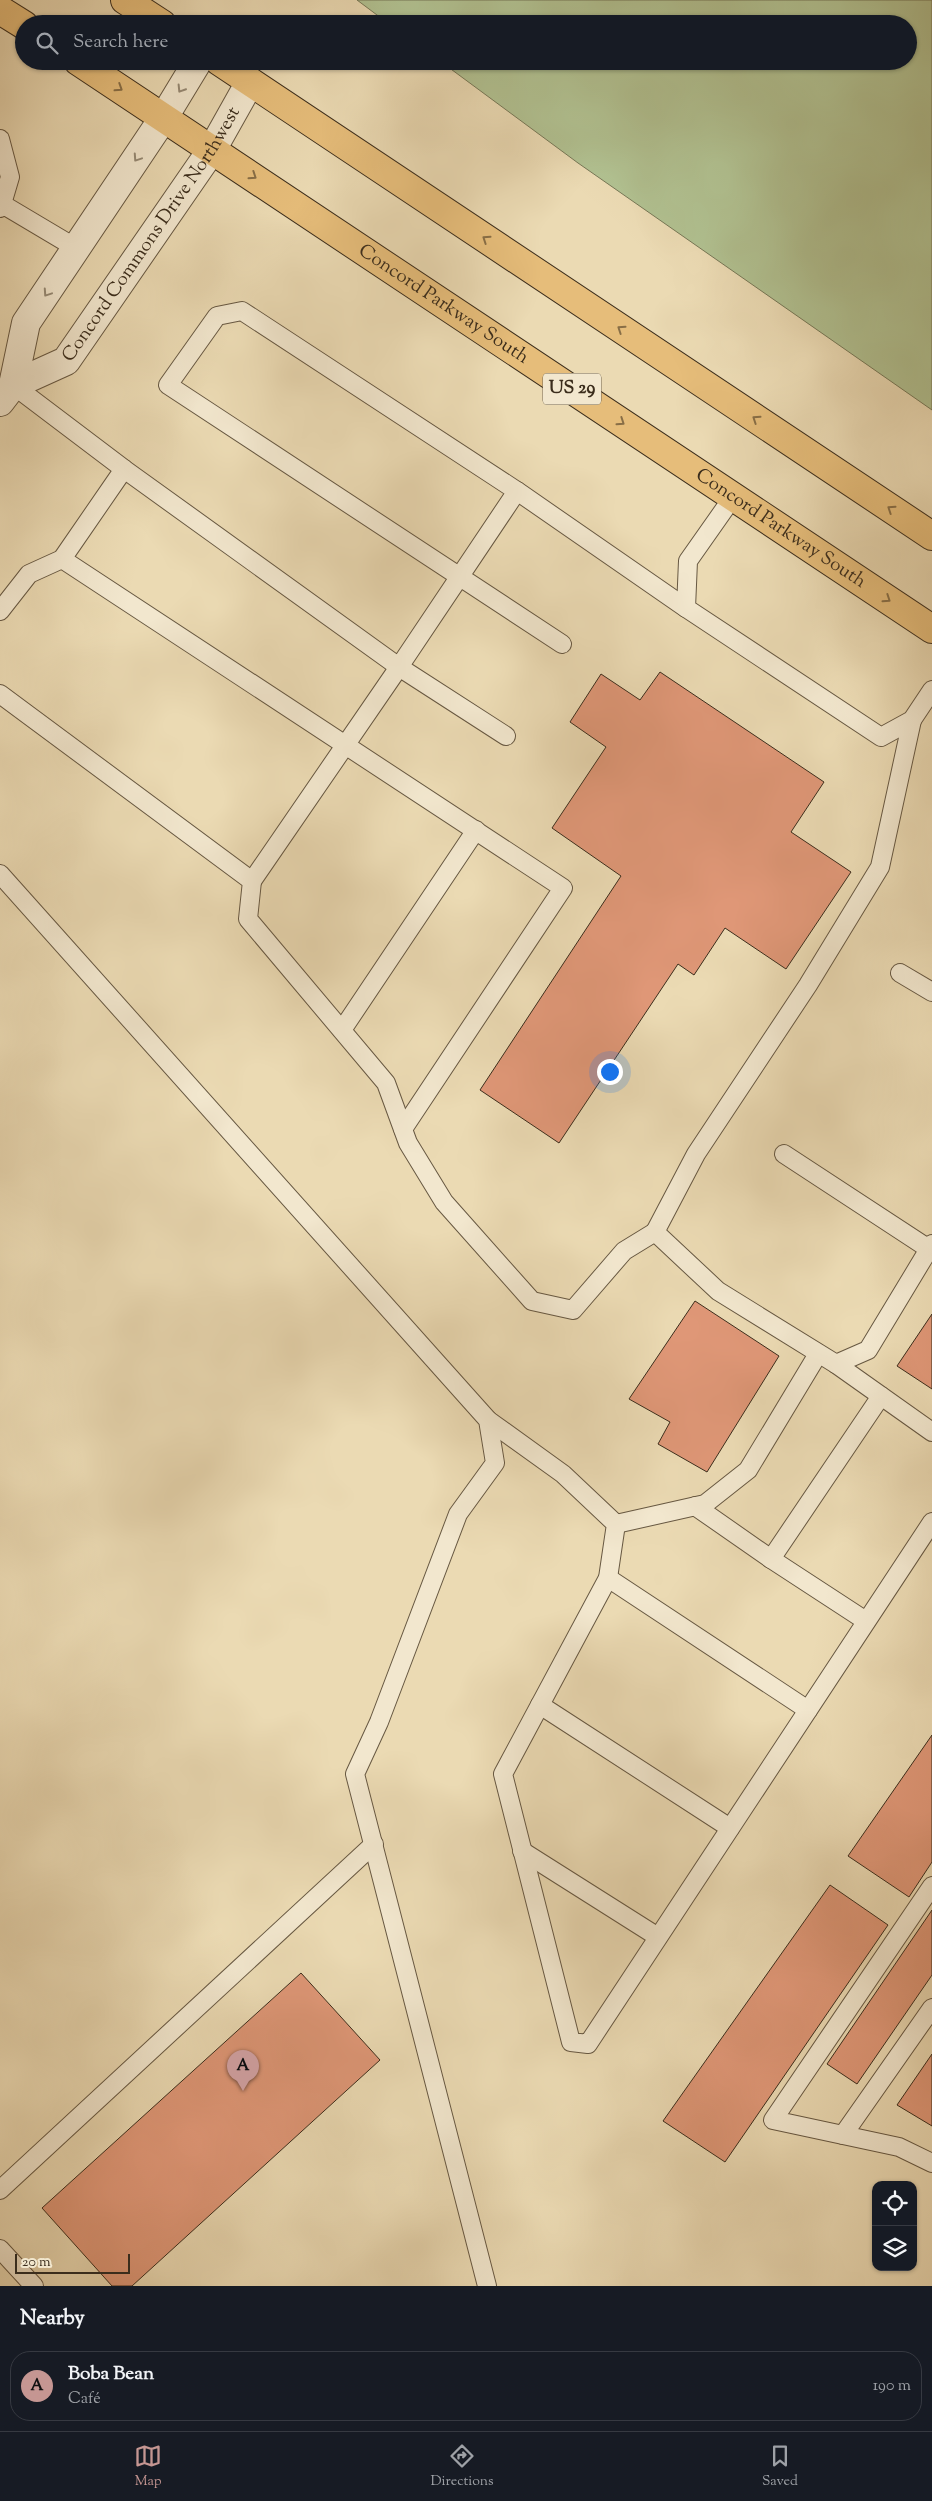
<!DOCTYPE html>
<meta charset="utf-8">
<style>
body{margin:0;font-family:"Sorts Mill Goudy",serif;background:#20242c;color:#f1f3f6}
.controls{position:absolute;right:15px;bottom:15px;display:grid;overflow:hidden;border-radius:10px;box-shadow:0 1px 4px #0004}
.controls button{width:45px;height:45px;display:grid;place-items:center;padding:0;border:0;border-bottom:1px solid #363941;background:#171b24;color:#f1f3f6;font:25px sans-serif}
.scale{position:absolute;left:15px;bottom:12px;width:115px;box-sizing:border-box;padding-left:5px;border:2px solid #3b2d1c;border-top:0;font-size:14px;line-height:18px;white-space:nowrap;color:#3b2d1c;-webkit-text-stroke:4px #f2e7ce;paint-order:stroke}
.you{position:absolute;left:609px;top:1071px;width:18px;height:18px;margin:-12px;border:4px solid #fff;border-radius:50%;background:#1a73e8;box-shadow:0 0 0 8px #1a73e833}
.badge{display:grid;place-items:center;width:32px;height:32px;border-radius:50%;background:#c59692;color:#111;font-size:16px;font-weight:700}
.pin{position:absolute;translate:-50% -41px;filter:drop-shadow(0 1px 2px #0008)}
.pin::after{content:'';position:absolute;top:26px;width:18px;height:15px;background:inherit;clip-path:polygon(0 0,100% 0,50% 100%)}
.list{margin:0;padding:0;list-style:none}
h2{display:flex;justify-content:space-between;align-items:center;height:65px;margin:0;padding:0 20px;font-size:21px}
h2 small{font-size:16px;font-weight:400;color:#9ea1a6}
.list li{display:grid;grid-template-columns:32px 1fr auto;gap:15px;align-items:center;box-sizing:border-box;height:70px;margin:0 10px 10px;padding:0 10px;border:1px solid #363941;border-radius:20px}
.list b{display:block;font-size:19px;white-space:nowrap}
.list p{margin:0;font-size:16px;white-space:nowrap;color:#9ea1a6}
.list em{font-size:16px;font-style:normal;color:#9ea1a6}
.icon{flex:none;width:28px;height:28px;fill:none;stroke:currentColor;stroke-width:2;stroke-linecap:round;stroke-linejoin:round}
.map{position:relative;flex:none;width:932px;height:2286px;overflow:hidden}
.search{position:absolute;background:#171b24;box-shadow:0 1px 4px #0004;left:15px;right:15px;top:15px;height:55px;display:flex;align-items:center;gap:12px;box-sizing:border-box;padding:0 18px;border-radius:28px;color:#9ea1a6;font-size:19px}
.sheet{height:145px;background:#171b24}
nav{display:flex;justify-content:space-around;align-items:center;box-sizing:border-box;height:70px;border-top:1px solid #363941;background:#171b24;font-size:14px;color:#9ea1a6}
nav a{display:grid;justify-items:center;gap:2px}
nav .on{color:#c59692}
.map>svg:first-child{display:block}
.green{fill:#b1c191;stroke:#767756}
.building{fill:#df9777;stroke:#3b2d1c}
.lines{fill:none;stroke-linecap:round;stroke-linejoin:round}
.service-casing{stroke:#675842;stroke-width:20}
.minor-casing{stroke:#675842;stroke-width:30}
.primary-casing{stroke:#3b2d1c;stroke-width:30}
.service{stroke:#f2e7ce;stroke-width:18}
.minor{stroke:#f2e7ce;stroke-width:28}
.primary{stroke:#e6bd7a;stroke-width:28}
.oneway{stroke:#886e46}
.oneway2{stroke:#968a75}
.labels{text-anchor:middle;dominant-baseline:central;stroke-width:5;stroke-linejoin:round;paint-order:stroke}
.shield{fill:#f2e7ce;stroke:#726551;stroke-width:1}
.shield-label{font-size:18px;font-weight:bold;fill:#3b2d1c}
.street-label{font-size:19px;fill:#3b2d1c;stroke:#f2e7ce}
</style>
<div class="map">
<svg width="932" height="2286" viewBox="0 0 932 2286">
<rect width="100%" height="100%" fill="#ebdab3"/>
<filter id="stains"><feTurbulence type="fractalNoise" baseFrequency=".004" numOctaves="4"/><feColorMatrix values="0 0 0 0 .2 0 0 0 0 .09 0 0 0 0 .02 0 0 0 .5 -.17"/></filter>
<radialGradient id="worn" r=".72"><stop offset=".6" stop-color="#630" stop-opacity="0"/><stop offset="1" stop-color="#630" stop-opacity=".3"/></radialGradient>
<polygon class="green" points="357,0 932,0 932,410 578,163 440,61 908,61 908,24 389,24"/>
<g class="building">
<polygon points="660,672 824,782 791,832 851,872 786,969 725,928 694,975 678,964 559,1143 480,1090 621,876 552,828 606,747 570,722 601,674 640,700"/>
<polygon points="695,1301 779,1356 707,1472 658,1444 670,1422 629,1399"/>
<polygon points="932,1314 932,1389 897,1366"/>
<polygon points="932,1735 932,1862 909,1897 848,1856"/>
<polygon points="830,1885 888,1925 725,2162 663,2121"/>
<polygon points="932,1910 932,1975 857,2084 827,2064"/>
<polygon points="301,1973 380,2060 132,2286 112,2286 42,2208"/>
<polygon points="932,2054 932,2126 897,2105"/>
</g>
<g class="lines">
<defs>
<g id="service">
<polyline points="0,139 10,177 2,204"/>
<polyline points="0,208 2,204 76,248"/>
<polyline points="13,385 124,469"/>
<polyline points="517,491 686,608"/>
<polyline points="733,497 688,561 686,608 881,737 912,720 932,690"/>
<polyline points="62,559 563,888 403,1129"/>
<polyline points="0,611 29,574 62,559 124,469 399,667 517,491 242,311 217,316 168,385 562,644"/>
<polyline points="0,694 252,881 248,919 386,1083 408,1143 444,1202 532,1301 573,1310 624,1251 655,1232"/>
<polyline points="912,720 880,867 808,985 696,1154 655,1232 718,1291 836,1364 868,1350 932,1244"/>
<polyline points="0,874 488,1420 495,1463 458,1514 379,1722 355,1774 487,2286"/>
<polyline points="252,881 399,667 506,736"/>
<polyline points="900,973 932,992"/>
<polyline points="342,1030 476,830"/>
<polyline points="784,1154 929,1249"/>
<polyline points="836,1364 932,1432"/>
<polyline points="488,1420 563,1474 616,1524 608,1578 503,1774 571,2042 588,2044 932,1522"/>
<polyline points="695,1506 771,1559"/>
<polyline points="616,1524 705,1504 748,1470 818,1354"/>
<polyline points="608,1578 808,1710"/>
<polyline points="866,1621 771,1559 881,1396"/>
<polyline points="540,1705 730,1828"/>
<polyline points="522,1851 658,1937"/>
<polyline points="932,1886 773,2120 899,2147 932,2163"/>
<polyline points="843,2135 932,2008"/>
<polyline points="0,2190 374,1844"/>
<polyline points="0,2249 34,2286"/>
</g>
<g id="minor">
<path id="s1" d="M13,385L66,361L213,148L250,82"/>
<polyline points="0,402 13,385 26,323 164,117 198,61"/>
</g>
<g id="primary">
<polyline points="125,0 162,24"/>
<polyline points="0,10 24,25"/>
<path id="s2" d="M78,61L932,629"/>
<polyline points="219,61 932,536"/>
</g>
</defs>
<use href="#service" class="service-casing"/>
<use href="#minor" class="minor-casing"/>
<use href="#primary" class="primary-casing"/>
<use href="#service" class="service"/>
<use href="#minor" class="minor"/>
<use href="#primary" class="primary"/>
</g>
<defs><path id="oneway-chevron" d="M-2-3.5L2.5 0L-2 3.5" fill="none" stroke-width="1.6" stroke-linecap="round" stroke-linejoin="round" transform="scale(1.25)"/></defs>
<g class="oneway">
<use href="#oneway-chevron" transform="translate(119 88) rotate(33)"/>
<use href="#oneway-chevron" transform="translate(253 176) rotate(34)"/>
<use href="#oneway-chevron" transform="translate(486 239) rotate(-146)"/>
<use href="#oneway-chevron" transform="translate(621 329) rotate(-146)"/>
<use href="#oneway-chevron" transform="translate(756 419) rotate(-146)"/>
<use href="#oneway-chevron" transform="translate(621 422) rotate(34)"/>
<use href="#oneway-chevron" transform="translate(891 509) rotate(-146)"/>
<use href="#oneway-chevron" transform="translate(887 599) rotate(34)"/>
</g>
<g class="oneway2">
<use href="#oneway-chevron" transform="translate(181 89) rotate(122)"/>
<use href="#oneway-chevron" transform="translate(137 158) rotate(124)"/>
<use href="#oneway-chevron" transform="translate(47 293) rotate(124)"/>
</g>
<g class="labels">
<rect class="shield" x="543" y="373.5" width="58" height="31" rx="4"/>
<g class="shield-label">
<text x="572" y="389">US 29</text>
</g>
<g class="street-label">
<text stroke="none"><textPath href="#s1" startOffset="211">Concord Commons Drive Northwest</textPath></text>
<text stroke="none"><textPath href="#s2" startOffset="439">Concord Parkway South</textPath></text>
<text stroke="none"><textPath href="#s2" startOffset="844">Concord Parkway South</textPath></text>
</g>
</g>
<rect width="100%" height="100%" filter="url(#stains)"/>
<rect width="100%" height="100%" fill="url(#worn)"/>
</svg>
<div class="controls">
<button><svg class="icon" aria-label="locate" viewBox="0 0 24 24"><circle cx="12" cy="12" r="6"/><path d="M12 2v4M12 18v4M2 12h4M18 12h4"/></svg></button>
<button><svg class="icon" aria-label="layers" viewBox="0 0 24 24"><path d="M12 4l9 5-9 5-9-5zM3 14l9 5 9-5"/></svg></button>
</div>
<div class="scale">20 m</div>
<div class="you"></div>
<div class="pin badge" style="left:243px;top:2091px">A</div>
<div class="search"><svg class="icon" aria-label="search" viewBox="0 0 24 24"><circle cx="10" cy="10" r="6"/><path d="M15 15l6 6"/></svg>Search here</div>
</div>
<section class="sheet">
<h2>Nearby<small></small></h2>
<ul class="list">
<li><span class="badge">A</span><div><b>Boba Bean</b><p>Café</p></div><em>190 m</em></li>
</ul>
</section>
<nav>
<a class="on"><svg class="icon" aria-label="map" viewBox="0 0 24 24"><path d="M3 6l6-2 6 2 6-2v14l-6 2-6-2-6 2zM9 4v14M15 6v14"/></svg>Map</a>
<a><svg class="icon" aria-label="directions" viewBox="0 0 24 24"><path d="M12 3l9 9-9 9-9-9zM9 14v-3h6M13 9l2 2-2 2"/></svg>Directions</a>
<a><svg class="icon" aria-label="saved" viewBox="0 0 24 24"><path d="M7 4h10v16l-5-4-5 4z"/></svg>Saved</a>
</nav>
